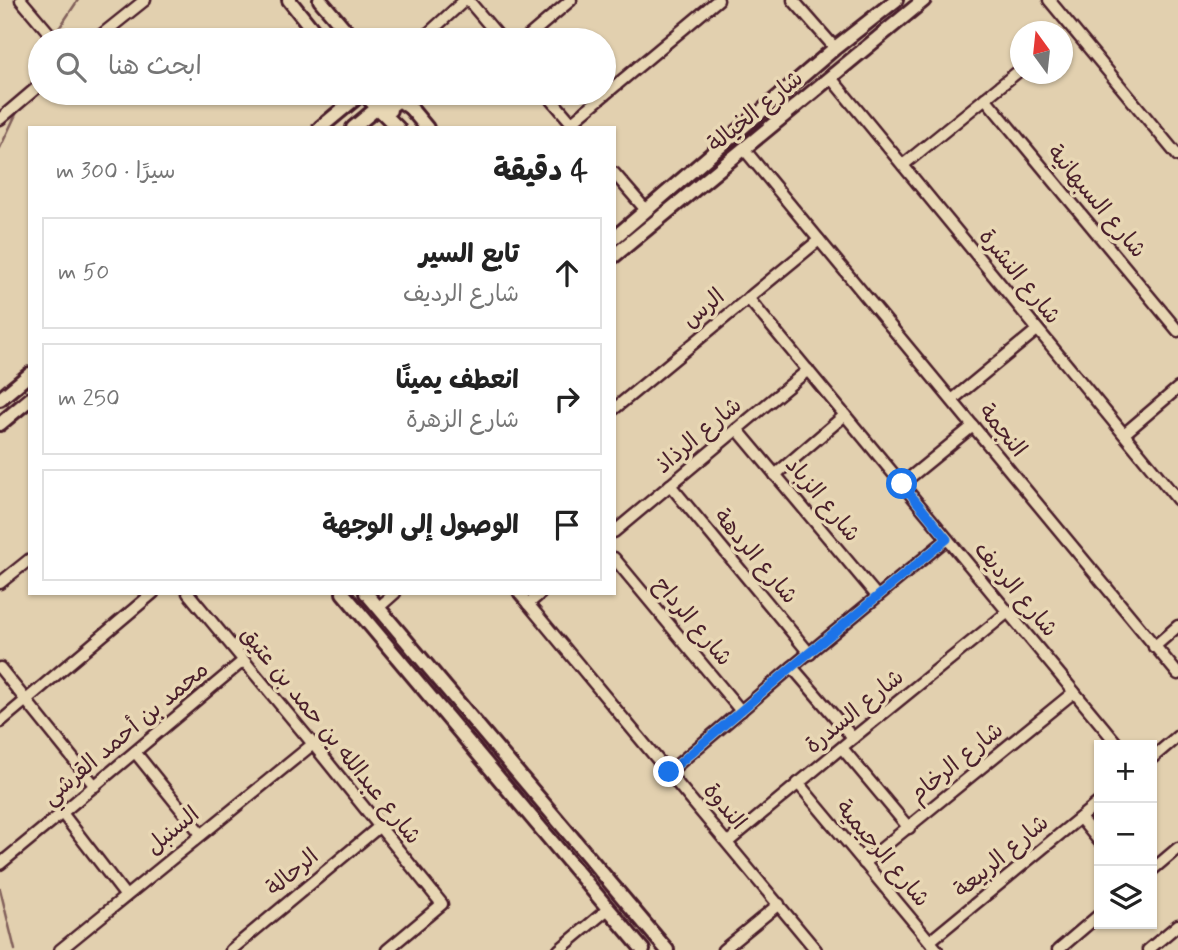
<!DOCTYPE html>
<html lang="ar">
<meta charset="utf-8">
<style>
body{margin:0;font-family:Mynerve,"Playpen Sans Arabic",sans-serif;background:#f6f6f6;color:#222;direction:rtl}
.controls{position:absolute;right:21px;bottom:21px;display:grid;overflow:hidden;border-radius:0px;box-shadow:0 2px 5px #0004}
.controls button{width:63px;height:63px;display:grid;place-items:center;padding:0;border:0;border-bottom:2px solid #e0e0e0;background:#fff;color:#222;font:35px sans-serif}
.compass{position:absolute;left:1010px;top:21px;width:63px;height:63px;border-radius:50%;background:#fff;box-shadow:0 2px 5px #0004;rotate:345deg}
.stop{position:absolute;width:21px;height:21px;margin:-16px;border:5px solid #1a73e8;border-radius:50%;background:#fff}
.stop.end{background:#1a73e8;border-color:#fff;box-shadow:0 2px 7px #0008}
.list{margin:0;padding:0;list-style:none}
h2{display:flex;justify-content:space-between;align-items:center;height:91px;margin:0;padding:0 28px;font-size:30px}
h2 small{font-size:23px;font-weight:400;color:#767676}
.list li{display:grid;grid-template-columns:46px 1fr auto;gap:21px;align-items:center;box-sizing:border-box;height:112px;margin:0 14px 14px;padding:0 14px;border:2px solid #e0e0e0;border-radius:0px}
.list b{display:block;font-size:26px;white-space:nowrap}
.list p{margin:0;font-size:23px;white-space:nowrap;color:#767676}
.list em{font-size:23px;font-style:normal;color:#767676}
.icon{flex:none;width:38px;height:38px;fill:none;stroke:currentColor;stroke-width:2;stroke-linecap:round;stroke-linejoin:round}
.map{position:relative;flex:none;width:1178px;height:950px;overflow:hidden;direction:ltr}
.search{position:absolute;background:#fff;box-shadow:0 2px 5px #0004;left:28px;top:28px;width:588px;height:77px;display:flex;align-items:center;gap:18px;box-sizing:border-box;padding:0 24px;border-radius:38px;color:#767676;font-size:26px}
.panel{position:absolute;background:#fff;box-shadow:0 2px 5px #0004;left:28px;top:126px;width:588px;height:469px;border-radius:0px;direction:rtl}
.map>svg:first-child{display:block}
.lines{fill:none;stroke-linecap:round;stroke-linejoin:round}
.stream{stroke:#815f5a;stroke-width:2.5}
.minor-casing{stroke:#4a1f2b;stroke-width:15}
.tertiary-casing{stroke:#4a1f2b;stroke-width:18}
.minor{stroke:#e8d7b4;stroke-width:10}
.tertiary{stroke:#e8d7b4;stroke-width:12}
.route{stroke:#1a73e8;stroke-width:9}
.labels{text-anchor:middle;dominant-baseline:central;stroke-width:7;stroke-linejoin:round;paint-order:stroke}
.street-label{font-size:23px;fill:#4a1f2b;stroke:#e8d7b4}
</style>
<div class="map">
<svg width="1178" height="950" viewBox="0 0 1178 950">
<rect width="100%" height="100%" fill="#e2d0af"/>
<filter id="ink" filterUnits="userSpaceOnUse"><feTurbulence type="fractalNoise" baseFrequency=".0143" numOctaves="2"/><feDisplacementMap in="SourceGraphic" scale="14" xChannelSelector="R" yChannelSelector="G"/><feConvolveMatrix kernelMatrix="1 2 1 2 8 2 1 2 1" color-interpolation-filters="sRGB"/></filter>
<g filter="url(#ink)">
<g class="lines">
<g class="stream">
<polyline points="56,33 78,0"/>
<polyline points="28,90 40,65"/>
<polyline points="0,148 19,108"/>
<polyline points="0,889 15,950"/>
</g>
<defs>
<g id="minor">
<polyline points="21,0 55,40"/>
<polyline points="468,0 502,40"/>
<polyline points="793,0 835,48"/>
<polyline points="1049,0 1178,156"/>
<polyline points="95,40 145,0"/>
<polyline points="421,40 465,0"/>
<polyline points="524,40 571,0"/>
<polyline points="831,78 1178,500"/>
<polyline points="546,93 576,128"/>
<polyline points="985,98 1178,331"/>
<polyline points="0,119 40,85"/>
<polyline points="572,122 718,0"/>
<polyline points="744,149 1178,674"/>
<polyline points="903,165 1020,70"/>
<polyline points="614,173 646,210"/>
<polyline points="748,298 1118,745"/>
<polyline points="952,400 1037,330"/>
<polyline points="614,409 819,240"/>
<polyline points="737,429 877,596"/>
<polyline points="1124,434 1178,388"/>
<polyline points="775,475 845,415"/>
<polyline points="902,484 973,426"/>
<polyline points="670,485 810,654"/>
<polyline points="614,532 808,370"/>
<polyline points="614,558 741,711"/>
<polyline points="0,583 30,559"/>
<polyline points="188,593 313,744 442,904 387,950"/>
<polyline points="519,593 816,950"/>
<polyline points="528,604 541,593"/>
<polyline points="378,608 395,593"/>
<polyline points="1154,647 1178,626"/>
<polyline points="792,667 853,738"/>
<polyline points="0,668 95,786"/>
<polyline points="0,722 153,593"/>
<polyline points="842,748 909,828"/>
<polyline points="135,752 201,834"/>
<polyline points="1152,758 1178,736"/>
<polyline points="669,772 792,667 947,539"/>
<polyline points="798,783 937,950"/>
<polyline points="62,813 125,895"/>
<polyline points="1080,818 1099,841"/>
<polyline points="728,842 853,738 1008,612"/>
<polyline points="864,863 1074,692"/>
<polyline points="0,864 62,813 243,661"/>
<polyline points="1152,870 1178,848"/>
<polyline points="930,941 1099,802"/>
<polyline points="60,950 313,744"/>
<polyline points="231,950 380,826"/>
<polyline points="559,950 608,909"/>
<polyline points="723,950 779,904"/>
<polyline points="1058,950 1099,915"/>
<polyline points="1148,950 1178,925"/>
</g>
<g id="tertiary">
<polyline points="289,0 321,40"/>
<polyline points="320,0 354,40"/>
<polyline points="363,93 398,128"/>
<polyline points="407,104 427,128"/>
<polyline points="390,110 389,107 399,100 412,109"/>
<polyline points="320,128 362,93"/>
<polyline points="353,128 395,93"/>
<polyline points="614,238 835,48 896,0"/>
<polyline points="614,256 924,0"/>
<polyline points="0,399 30,374"/>
<polyline points="0,424 30,399"/>
<polyline points="343,593 643,950"/>
<polyline points="366,593 667,950"/>
</g>
</defs>
<use href="#minor" class="minor-casing"/>
<use href="#tertiary" class="tertiary-casing"/>
<use href="#minor" class="minor"/>
<use href="#tertiary" class="tertiary"/>
</g>
</g>
<g class="lines" filter="url(#ink)">
<polyline class="route" points="669,772 792,667 947,539 902,484"/>
</g>
<g class="labels">
<g class="street-label">
<text transform="translate(756 112) rotate(-39)">شارع الخيالة</text>
<text transform="translate(1096 202) rotate(50)">شارع السبهانية</text>
<text transform="translate(1019 277) rotate(51)">شارع النشرة</text>
<text transform="translate(704 309) rotate(-40)">الرس</text>
<text transform="translate(1002 431) rotate(51)">النجمة</text>
<text transform="translate(699 436) rotate(-40)">شارع الرذاذ</text>
<text transform="translate(822 500) rotate(50)">شارع الزباد</text>
<text transform="translate(755 557) rotate(50)">شارع الردهة</text>
<text transform="translate(1015 590) rotate(50)">شارع الرديف</text>
<text transform="translate(692 622) rotate(50)">شارع الرداح</text>
<text transform="translate(855 712) rotate(-39)">شارع السدرة</text>
<text transform="translate(126 734) rotate(-40)">محمد بن أحمد القرشي</text>
<text transform="translate(330 736) rotate(51)">شارع عبدالله بن حمد بن عتيق</text>
<text transform="translate(957 763) rotate(-39)">شارع الرخام</text>
<text transform="translate(724 807) rotate(50)">الندوة</text>
<text transform="translate(173 831) rotate(-39)">السنبل</text>
<text transform="translate(882 854) rotate(50)">شارع الرحيمية</text>
<text transform="translate(1002 857) rotate(-40)">شارع الربيعة</text>
<text transform="translate(293 873) rotate(-40)">الرحالة</text>
</g>
</g>
</svg>
<div class="controls">
<button>+</button>
<button>−</button>
<button><svg class="icon" aria-label="layers" viewBox="0 0 24 24"><path d="M12 4l9 5-9 5-9-5zM3 14l9 5 9-5"/></svg></button>
</div>
<svg class="compass" viewBox="-18 -18 36 36"><path d="M0-13l5 13h-10z" fill="#e53935"/><path d="M0 13l5-13h-10z" fill="#767676"/></svg>
<div class="stop" style="left:902px;top:484px"></div>
<div class="stop end" style="left:669px;top:772px"></div>
<div class="search"><svg class="icon" aria-label="search" viewBox="0 0 24 24"><circle cx="10" cy="10" r="6"/><path d="M15 15l6 6"/></svg>ابحث هنا</div>
<section class="panel">
<h2>4 دقيقة<small>سيرًا · 300 m</small></h2>
<ul class="list">
<li><svg class="icon" aria-label="ahead" viewBox="0 0 24 24"><path d="M12 20V5M6 11l6-6 6 6"/></svg><div><b>تابع السير</b><p>شارع الرديف</p></div><em>50 m</em></li>
<li><svg class="icon" aria-label="right" viewBox="0 0 24 24"><path d="M7 20v-9h11M14 6l5 5-5 5"/></svg><div><b>انعطف يمينًا</b><p>شارع الزهرة</p></div><em>250 m</em></li>
<li><svg class="icon" aria-label="arrive" viewBox="0 0 24 24"><path d="M6 21V4h12l-3 4 3 4H6"/></svg><div><b>الوصول إلى الوجهة</b></div></li>
</ul>
</section>
</div>
